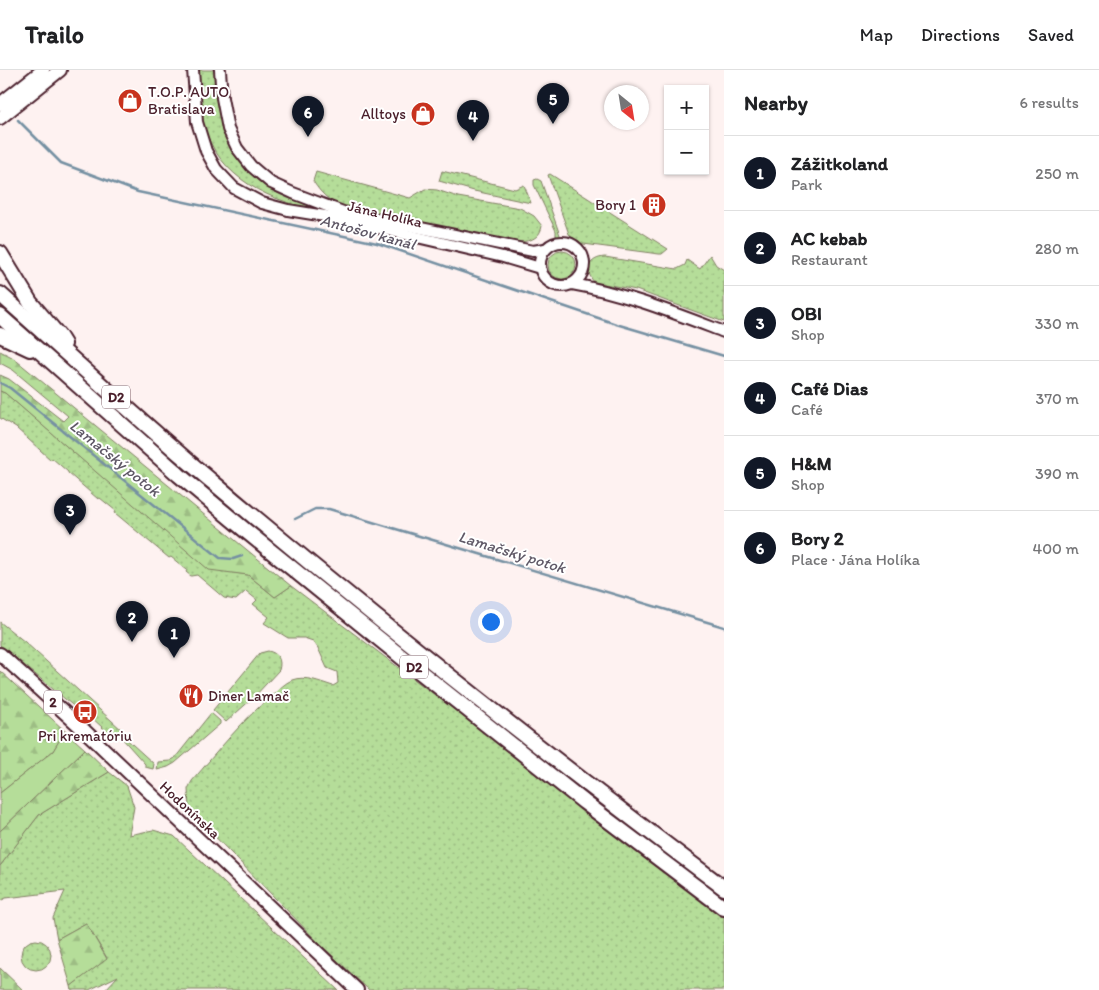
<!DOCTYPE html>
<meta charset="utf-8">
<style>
body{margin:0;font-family:Itim,sans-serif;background:#f6f6f6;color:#202124}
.controls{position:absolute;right:15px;top:15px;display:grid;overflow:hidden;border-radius:0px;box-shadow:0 1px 4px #0004}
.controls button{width:45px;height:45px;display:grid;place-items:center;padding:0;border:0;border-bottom:1px solid #e0e0e0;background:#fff;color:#202124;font:25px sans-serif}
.compass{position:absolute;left:604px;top:15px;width:45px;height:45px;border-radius:50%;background:#fff;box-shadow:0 1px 4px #0004;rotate:150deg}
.you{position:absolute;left:490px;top:551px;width:18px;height:18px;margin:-12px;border:4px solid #fff;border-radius:50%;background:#1a73e8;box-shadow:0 0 0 8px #1a73e833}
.badge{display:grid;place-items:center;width:32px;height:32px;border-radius:50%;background:#111827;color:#fff;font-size:16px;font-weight:700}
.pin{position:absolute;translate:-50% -41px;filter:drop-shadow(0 1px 2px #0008)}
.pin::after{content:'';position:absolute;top:26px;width:18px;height:15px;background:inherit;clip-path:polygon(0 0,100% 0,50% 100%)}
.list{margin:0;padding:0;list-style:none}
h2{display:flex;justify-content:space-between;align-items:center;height:65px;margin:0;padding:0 20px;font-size:21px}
h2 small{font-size:16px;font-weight:400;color:#757577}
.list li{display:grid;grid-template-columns:32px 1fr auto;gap:15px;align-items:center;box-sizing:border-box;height:75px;padding:0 20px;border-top:1px solid #e0e0e0}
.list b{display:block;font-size:19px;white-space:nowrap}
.list p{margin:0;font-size:16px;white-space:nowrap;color:#757577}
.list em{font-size:16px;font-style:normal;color:#757577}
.map{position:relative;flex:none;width:724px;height:920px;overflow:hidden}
header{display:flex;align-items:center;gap:30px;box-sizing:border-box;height:70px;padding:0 25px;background:#fff;border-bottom:1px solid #e0e0e0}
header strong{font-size:24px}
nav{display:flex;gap:28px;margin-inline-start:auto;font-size:18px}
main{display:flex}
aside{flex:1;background:#fff}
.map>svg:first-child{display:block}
.grass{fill:url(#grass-dots);stroke:#807e62}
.forest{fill:url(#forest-firs);stroke:#807e62}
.cemetery{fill:url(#cemetery-stones);stroke:#807e62}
.garden{fill:#b5dd99;stroke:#807e62}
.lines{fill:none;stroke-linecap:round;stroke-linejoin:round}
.stream{stroke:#7590a2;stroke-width:2.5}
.minor-casing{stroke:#4a1f2b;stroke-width:14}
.major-casing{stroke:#4a1f2b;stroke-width:16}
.highway-casing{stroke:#4a1f2b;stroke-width:18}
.minor{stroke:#fff;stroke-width:10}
.major{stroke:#fff;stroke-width:12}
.highway{stroke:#fff;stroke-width:14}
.labels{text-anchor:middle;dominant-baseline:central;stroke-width:4;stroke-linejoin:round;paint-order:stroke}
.shield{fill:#fff;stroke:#80626b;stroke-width:1}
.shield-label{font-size:14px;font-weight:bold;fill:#4a1f2b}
.poi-label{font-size:15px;fill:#4a1f2b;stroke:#fff;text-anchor:start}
.street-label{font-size:15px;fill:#4a1f2b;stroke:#fff}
.water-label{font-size:16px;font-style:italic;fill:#5f5866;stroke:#fff}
</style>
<header>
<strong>Trailo</strong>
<nav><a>Map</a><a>Directions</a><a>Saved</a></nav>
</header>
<main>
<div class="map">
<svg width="724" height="920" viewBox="0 0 724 920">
<defs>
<pattern id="grass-dots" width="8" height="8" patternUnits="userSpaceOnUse" patternTransform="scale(1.25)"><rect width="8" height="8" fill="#b5dd99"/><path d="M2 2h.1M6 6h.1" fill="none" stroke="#9dbd84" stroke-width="1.8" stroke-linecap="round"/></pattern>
<pattern id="forest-firs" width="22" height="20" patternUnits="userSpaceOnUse" patternTransform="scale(1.25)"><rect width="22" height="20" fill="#b5dd99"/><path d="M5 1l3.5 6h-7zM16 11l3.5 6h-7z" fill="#9dbd84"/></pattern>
<pattern id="cemetery-stones" width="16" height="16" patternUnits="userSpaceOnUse" patternTransform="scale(1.25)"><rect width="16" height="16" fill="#b5dd99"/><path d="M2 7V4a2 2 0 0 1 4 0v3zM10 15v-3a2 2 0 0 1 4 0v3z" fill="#9dbd84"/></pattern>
</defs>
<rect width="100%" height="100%" fill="#fef2f1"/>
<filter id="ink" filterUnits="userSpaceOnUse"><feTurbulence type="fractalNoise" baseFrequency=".02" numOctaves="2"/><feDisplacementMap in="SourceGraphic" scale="10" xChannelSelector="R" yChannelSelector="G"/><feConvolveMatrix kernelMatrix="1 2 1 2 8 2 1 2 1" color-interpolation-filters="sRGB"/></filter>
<g filter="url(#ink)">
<g class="grass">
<path d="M198,0H215C219,53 227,97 279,124C293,131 311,133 323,141C271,132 218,109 203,53C199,36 199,18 198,0Z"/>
<polygon points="442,101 515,119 524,115 531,133 474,121 439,111"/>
<path d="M316,102L410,128L425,119L437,120L458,127L520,138L534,146L542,156C539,174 519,172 505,172L349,139C333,134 322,126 313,111Z"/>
<polygon points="550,104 668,179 662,184 659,184 576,173 569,164 548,105"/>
<polygon points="537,109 541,111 561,168 556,169 556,161 534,115 534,110"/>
<circle cx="562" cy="195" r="14"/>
<path d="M710,185L716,195L724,200V252L636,220L594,212C584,200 589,188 605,187L677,199L685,195L687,190L700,199Z"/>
<path d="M0,321L5,323L209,499L248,505L275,527L291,516L724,844V920H369L320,874L189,740L188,719L192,711C218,681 243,649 274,624C279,619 285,613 292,610C305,605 320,612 333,616L338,613L337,602L327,598L318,578L313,571L304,568H288L264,553L269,547L253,534L257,530L246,521L236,530L224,528L197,505L191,506L186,502L187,500L171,487L169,488L115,443L116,441L100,428L98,429L68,403V402L52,388L51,390L16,358L0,348Z"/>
<polygon points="0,552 25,572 122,660 114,668 80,637 77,639 0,575"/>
<path d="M268,581C278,583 282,590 279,600L254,627L226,652L213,640L260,583Z"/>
<polygon points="211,643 220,651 220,654 175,693 168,697 157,700 158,692 170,691 175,688"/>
<polygon points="122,665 154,694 153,699 145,697 145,694 120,666"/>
<polygon points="109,702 127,716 134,737 129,765 153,760 174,766 338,920 105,920 118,906 89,920 72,920 71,916 107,888 86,853 57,869 53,848 65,821 6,828 0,831 0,796 39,745"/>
<circle cx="36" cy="885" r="15"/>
</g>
<g class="forest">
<polygon points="0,281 12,287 291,516 275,527 248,505 209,500 5,323 0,321 0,305 9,309 63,351 68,346 13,300 0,293"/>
<polygon points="0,601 65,661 53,681 0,723"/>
<polygon points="85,679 109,702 39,745 0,796 0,761"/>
<polygon points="86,853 107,889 71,916 57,869"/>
</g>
<polygon class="cemetery" points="0,898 23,920 0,920"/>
<polygon class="garden" points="65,661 85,679 0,761 0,723 53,681"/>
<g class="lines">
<g class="stream">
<polyline points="18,50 61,93 138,122 377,173 616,254 724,286"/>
<polyline points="0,313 10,318 220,488 233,489 242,486"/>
<polyline points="295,449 315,439 329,439 724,557"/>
</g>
<defs>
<g id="minor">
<polyline points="193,0 197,52 206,81 216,99 234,118 262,133 288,140 331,147 503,187 540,198"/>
<polyline points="220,0 222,28 228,59 237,78 251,96 271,113 293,123 343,142 533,181 545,179"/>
<circle cx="562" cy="194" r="22"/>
<path d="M572,214C624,223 674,243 724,262"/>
</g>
<g id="major">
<polyline points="0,34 43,0"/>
<polyline points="0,48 60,0"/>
<polyline points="0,584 85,661 357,920"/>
</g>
<g id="highway">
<polyline points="0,183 30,232 59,266 64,274"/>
<path d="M0,224C72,288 142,353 215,414C381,554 551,688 724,818"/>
<polyline points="0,246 179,405 246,461 414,597 584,732 724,838"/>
<polyline points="0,265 30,279"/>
</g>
</defs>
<use href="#minor" class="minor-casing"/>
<use href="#major" class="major-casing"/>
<use href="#highway" class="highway-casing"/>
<use href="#minor" class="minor"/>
<use href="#major" class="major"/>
<use href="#highway" class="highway"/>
</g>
</g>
<defs>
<symbol id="shop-disc" viewBox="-11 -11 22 22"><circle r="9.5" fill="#c8321e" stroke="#fff"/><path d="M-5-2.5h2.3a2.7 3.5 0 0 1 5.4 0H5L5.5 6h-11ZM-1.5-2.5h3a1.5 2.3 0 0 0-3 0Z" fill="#fff"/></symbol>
<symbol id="building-disc" viewBox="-11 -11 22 22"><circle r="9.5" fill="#c8321e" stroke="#fff"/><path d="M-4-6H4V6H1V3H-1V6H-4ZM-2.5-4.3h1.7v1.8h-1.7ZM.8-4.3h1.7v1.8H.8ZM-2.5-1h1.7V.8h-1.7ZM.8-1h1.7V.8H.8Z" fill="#fff"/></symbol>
<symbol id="restaurant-disc" viewBox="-11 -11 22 22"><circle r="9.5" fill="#c8321e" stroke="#fff"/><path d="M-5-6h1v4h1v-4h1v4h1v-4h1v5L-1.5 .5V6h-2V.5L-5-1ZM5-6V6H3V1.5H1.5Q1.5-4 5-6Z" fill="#fff"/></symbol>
<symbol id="bus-disc" viewBox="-11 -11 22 22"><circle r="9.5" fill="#c8321e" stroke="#fff"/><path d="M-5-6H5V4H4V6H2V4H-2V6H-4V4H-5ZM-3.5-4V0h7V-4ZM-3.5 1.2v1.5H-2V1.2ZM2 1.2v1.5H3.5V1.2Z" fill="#fff"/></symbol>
</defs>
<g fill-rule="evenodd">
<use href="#shop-disc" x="116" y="17" width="28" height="28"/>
<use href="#shop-disc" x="409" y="30" width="28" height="28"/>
<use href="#building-disc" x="640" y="121" width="28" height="28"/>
<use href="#restaurant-disc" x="177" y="612" width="28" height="28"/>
<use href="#bus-disc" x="71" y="628" width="28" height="28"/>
</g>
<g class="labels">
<g class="shield">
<rect x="102" y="315.5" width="28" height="23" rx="4"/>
<rect x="400" y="585.5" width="28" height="23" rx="4"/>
<rect x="44" y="620.5" width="18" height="23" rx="4"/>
</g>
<g class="shield-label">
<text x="116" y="327">D2</text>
<text x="414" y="597">D2</text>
<text x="53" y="632">2</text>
</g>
<g class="poi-label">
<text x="148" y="22">T.O.P. AUTO<tspan x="148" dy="17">Bratislava</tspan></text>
<text x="406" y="44" text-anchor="end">Alltoys</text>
<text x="636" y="135" text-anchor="end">Bory 1</text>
<text x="208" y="626">Diner Lamač</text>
<text x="85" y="666" text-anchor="middle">Pri krematóriu</text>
</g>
<g class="street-label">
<text transform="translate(385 144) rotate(13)">Jána Holíka</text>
<text transform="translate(190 740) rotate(43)">Hodonínska</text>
</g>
<g class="water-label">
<text transform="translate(368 162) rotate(15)">Antošov kanál</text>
<text transform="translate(115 388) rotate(39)">Lamačský potok</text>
<text transform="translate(512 482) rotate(17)">Lamačský potok</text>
</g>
</g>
</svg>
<div class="controls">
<button>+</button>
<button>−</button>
</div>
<svg class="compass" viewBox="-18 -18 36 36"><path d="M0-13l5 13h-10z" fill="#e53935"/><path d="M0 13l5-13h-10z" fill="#757577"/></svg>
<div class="you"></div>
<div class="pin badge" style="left:174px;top:588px">1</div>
<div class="pin badge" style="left:132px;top:572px">2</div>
<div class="pin badge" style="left:70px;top:465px">3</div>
<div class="pin badge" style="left:473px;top:71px">4</div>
<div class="pin badge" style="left:553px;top:54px">5</div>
<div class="pin badge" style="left:308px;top:67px">6</div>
</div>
<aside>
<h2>Nearby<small>6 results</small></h2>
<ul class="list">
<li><span class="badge">1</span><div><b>Zážitkoland</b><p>Park</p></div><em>250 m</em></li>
<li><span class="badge">2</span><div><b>AC kebab</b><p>Restaurant</p></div><em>280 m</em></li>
<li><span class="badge">3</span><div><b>OBI</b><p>Shop</p></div><em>330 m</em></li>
<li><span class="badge">4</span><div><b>Café Dias</b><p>Café</p></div><em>370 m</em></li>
<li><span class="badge">5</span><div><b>H&amp;M</b><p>Shop</p></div><em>390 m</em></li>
<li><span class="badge">6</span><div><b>Bory 2</b><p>Place · Jána Holíka</p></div><em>400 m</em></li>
</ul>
</aside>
</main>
